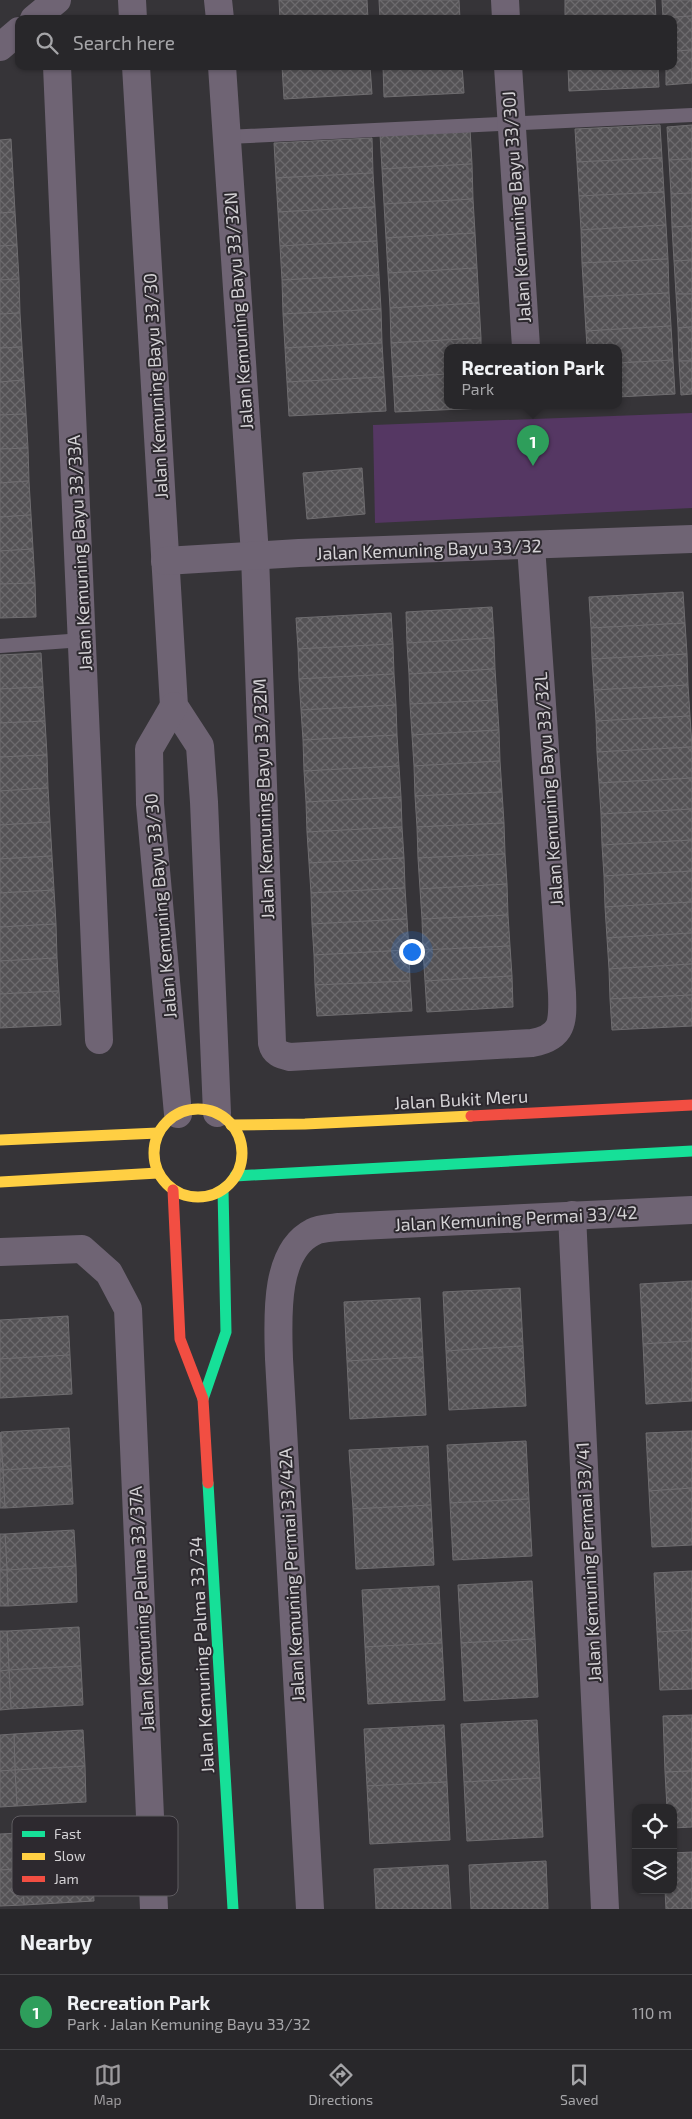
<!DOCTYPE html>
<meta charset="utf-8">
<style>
body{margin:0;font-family:"Exo 2",sans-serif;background:#343336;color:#f1f3f6}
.controls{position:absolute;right:15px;bottom:15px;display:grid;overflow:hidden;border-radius:10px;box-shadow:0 1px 4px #0004}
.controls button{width:45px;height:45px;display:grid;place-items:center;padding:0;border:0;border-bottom:1px solid #444447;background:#28272a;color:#f1f3f6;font:25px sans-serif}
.you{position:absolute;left:411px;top:951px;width:18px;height:18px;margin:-12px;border:4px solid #fff;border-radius:50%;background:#1a73e8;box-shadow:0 0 0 8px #1a73e833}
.badge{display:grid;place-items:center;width:32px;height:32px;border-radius:50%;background:#9d9b9e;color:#fff;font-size:16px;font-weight:700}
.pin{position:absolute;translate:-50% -41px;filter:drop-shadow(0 1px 2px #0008)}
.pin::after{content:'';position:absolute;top:26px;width:18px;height:15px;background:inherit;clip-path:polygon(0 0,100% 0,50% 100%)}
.popup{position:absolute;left:444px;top:344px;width:178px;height:65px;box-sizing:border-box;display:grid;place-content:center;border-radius:10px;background:#28272a;filter:drop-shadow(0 1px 4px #0005);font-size:16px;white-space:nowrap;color:#a5a5a8}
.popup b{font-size:19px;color:#f1f3f6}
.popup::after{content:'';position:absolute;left:50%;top:100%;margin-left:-10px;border:10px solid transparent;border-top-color:#28272a}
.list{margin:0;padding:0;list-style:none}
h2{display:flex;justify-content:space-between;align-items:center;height:65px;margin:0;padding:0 20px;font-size:21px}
h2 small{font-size:16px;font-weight:400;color:#a5a5a8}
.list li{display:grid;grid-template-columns:32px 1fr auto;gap:15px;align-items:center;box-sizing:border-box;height:75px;padding:0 20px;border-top:1px solid #444447}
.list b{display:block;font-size:19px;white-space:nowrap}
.list p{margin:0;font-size:16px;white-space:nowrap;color:#a5a5a8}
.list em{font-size:16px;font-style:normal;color:#a5a5a8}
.icon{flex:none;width:28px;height:28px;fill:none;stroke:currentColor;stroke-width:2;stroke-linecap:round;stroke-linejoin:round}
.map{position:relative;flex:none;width:692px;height:1909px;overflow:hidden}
.search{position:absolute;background:#28272a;box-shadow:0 1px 4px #0004;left:15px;right:15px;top:15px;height:55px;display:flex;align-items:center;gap:12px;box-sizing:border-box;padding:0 18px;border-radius:10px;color:#a5a5a8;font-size:19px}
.sheet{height:140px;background:#28272a}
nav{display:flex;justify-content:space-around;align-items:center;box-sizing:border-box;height:70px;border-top:1px solid #444447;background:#28272a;font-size:14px;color:#a5a5a8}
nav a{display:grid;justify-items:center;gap:2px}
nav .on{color:#9d9b9e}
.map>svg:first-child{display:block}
.green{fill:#553763}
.building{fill:url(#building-cross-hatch);stroke:#6f6d70}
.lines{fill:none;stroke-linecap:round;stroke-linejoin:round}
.lane{stroke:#6f6474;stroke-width:14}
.street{stroke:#6f6474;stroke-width:28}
.fast{stroke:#16e098;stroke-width:11}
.slow{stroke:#ffcf43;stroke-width:11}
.jam{stroke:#f24e42;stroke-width:11}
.labels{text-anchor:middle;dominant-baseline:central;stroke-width:4;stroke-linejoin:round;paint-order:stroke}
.street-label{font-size:18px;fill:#d4d2d5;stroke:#2d292f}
.key{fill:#2d292f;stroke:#5f5c61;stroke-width:1}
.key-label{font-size:14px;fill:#d4d2d5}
</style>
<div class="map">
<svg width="692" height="1909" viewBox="0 0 692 1909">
<defs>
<pattern id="building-cross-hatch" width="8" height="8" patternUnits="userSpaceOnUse" patternTransform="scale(1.25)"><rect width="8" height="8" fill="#545255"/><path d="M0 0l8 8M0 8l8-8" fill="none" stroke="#6c6a6d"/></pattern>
</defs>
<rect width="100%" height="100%" fill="#363438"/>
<polygon class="green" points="692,413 692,508 375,523 373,425"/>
<g class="building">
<polygon points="279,0 367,0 368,19 280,19"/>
<polygon points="379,0 459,0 460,19 380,19"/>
<polygon points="565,0 655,0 656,19 565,19"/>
<polygon points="662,0 692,0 692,16 663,18"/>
<polygon points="692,16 692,50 673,51 673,19 663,18"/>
<polygon points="692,50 692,83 666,85 666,66 673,66 673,51"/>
<polygon points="282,66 370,66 372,94 284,99"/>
<polygon points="383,66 462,66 464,93 384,97"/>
<polygon points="568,66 658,66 659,87 569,91"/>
<polygon points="660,125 662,158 577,162 575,129"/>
<polygon points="692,125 692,159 669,160 667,127"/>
<polygon points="470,129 472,164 382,169 380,134"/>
<polygon points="372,138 373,173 276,178 274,143"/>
<polygon points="11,139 15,212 0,213 0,140"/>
<polygon points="662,158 664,192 579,196 577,162"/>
<polygon points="692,159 692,193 671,194 669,160"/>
<polygon points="472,164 473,199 384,204 382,169"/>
<polygon points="373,173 375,207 278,212 276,178"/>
<polygon points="664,192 666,225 581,230 579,196"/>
<polygon points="692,193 692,226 672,227 671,194"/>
<polygon points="473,199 475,233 386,238 384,204"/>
<polygon points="375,207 377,241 280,246 278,212"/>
<polygon points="15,212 17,245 0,246 0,213"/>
<polygon points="666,225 668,259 582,263 581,230"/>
<polygon points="692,226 692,260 674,261 672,227"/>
<polygon points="475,233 477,268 388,273 386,238"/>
<polygon points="377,241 379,275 282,280 280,246"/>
<polygon points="17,245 19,279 0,280 0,246"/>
<polygon points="668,259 669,293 584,297 582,263"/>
<polygon points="692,260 692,294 676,294 674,261"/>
<polygon points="477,268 479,303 390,308 388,273"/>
<polygon points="379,275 381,309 283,314 282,280"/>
<polygon points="19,279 20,313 0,314 0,280"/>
<polygon points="669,293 671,326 586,331 584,297"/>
<polygon points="676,294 692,294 692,327 678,328"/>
<polygon points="479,303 481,338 391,343 390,308"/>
<polygon points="381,309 382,343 285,348 283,314"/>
<polygon points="20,313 22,347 0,348 0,314"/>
<polygon points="671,326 673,360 618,363 618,347 587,347 586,331"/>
<polygon points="692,327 692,361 679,361 678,328"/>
<polygon points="481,338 481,347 448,347 448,374 393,377 391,343"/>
<polygon points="382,343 384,377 287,382 285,348"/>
<polygon points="22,347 24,380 0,382 0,348"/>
<polygon points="673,360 675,394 618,397 618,363"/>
<polygon points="679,361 692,361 692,394 681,395"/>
<polygon points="448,374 448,405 484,405 484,408 395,412 393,377"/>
<polygon points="384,377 386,411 289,416 287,382"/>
<polygon points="24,380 26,414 0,415 0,382"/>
<polygon points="26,414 28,448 0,449 0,415"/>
<polygon points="28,448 29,481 0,483 0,449"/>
<polygon points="362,468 365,514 307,519 303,473"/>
<polygon points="29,481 31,515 0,517 0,483"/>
<polygon points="31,515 33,549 0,551 0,517"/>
<polygon points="33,549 35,583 0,584 0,551"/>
<polygon points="35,583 36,617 0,618 0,584"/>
<polygon points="683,592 685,623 591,628 589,597"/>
<polygon points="492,607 494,638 407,643 406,612"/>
<polygon points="391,613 393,644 298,649 296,618"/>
<polygon points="685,623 687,654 592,659 591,628"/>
<polygon points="494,638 495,669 409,674 407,643"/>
<polygon points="393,644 394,674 299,679 298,649"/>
<polygon points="41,653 43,687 0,689 0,655"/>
<polygon points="687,654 688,685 594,690 592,659"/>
<polygon points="495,669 497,700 410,704 409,674"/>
<polygon points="394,674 396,705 301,710 299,679"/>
<polygon points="688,685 690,716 596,721 594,690"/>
<polygon points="43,687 45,721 0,723 0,689"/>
<polygon points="497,700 499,730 412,735 410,704"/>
<polygon points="396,705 397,735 303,740 301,710"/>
<polygon points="690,716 692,747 597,752 596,721"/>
<polygon points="45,721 47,755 0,757 0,723"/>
<polygon points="499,730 500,761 414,766 412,735"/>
<polygon points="397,735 399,766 304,771 303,740"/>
<polygon points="692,747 692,778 599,783 597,752"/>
<polygon points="47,755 48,788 0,791 0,757"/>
<polygon points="500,761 502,792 415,796 414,766"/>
<polygon points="399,766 401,797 306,802 304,771"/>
<polygon points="692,778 692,809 601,814 599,783"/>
<polygon points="48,788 50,822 0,825 0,791"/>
<polygon points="502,792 504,823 417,827 415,796"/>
<polygon points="401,797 402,827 307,832 306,802"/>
<polygon points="692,809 692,840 602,845 601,814"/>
<polygon points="50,822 52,856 0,859 0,825"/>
<polygon points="504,823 505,854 418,858 417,827"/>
<polygon points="402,827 404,858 309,863 307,832"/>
<polygon points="692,840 692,871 604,876 602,845"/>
<polygon points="505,854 507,884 420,889 418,858"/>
<polygon points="52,856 54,890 0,893 0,859"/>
<polygon points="404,858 405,888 311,893 309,863"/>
<polygon points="692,871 692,902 605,907 604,876"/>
<polygon points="507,884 508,915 422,919 420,889"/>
<polygon points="405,888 407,919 312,924 311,893"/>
<polygon points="54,890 56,924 0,927 0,893"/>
<polygon points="692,902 692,933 607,938 605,907"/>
<polygon points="508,915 510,946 423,950 422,919"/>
<polygon points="407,919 409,950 314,955 312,924"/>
<polygon points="56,924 57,958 0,961 0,927"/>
<polygon points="692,933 692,964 609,969 607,938"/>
<polygon points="510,946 512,976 425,981 423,950"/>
<polygon points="409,950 410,981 315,985 314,955"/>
<polygon points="57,958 59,991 0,994 0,961"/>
<polygon points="692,964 692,995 610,999 609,969"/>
<polygon points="512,976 513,1007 427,1012 425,981"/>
<polygon points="410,981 412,1011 317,1016 315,985"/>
<polygon points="59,991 61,1025 0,1028 0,994"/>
<polygon points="692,995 692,1026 612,1030 610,999"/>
<polygon points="692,1281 692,1341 643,1344 640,1284"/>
<polygon points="520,1288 523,1346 446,1351 443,1292"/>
<polygon points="420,1298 423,1357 347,1361 344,1302"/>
<polygon points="68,1316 70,1355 0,1359 0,1320"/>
<polygon points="692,1341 692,1401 646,1404 643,1344"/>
<polygon points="523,1346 526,1406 449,1410 446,1351"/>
<polygon points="70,1355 72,1394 0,1398 0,1359"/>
<polygon points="423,1357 426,1415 350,1419 347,1361"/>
<polygon points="69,1428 71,1466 3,1470 1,1432"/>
<polygon points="692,1431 692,1488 649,1491 646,1433"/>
<polygon points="0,1432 3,1470 0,1470"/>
<polygon points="526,1441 529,1499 450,1503 447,1445"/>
<polygon points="428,1446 431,1505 353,1509 349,1450"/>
<polygon points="71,1466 73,1504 5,1508 3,1470"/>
<polygon points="0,1470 3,1470 5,1508 0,1508"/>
<polygon points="692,1488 692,1545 652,1547 649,1491"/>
<polygon points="529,1499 532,1556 453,1560 450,1503"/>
<polygon points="431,1505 434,1565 356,1569 353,1509"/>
<polygon points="74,1530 76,1566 7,1570 5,1534"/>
<polygon points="0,1534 5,1534 7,1570 0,1570"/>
<polygon points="76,1566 77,1602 8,1606 7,1570"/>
<polygon points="0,1570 7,1570 8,1606 0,1606"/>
<polygon points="692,1571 692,1630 657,1632 654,1573"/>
<polygon points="532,1581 535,1639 461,1643 458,1585"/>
<polygon points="439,1586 442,1643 365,1647 362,1590"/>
<polygon points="79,1627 81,1666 9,1670 7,1631"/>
<polygon points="692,1630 692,1689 660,1690 657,1632"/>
<polygon points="0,1631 7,1631 9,1670 0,1671"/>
<polygon points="535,1639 538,1697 464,1701 461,1643"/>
<polygon points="442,1643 445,1700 368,1704 365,1647"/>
<polygon points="81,1666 83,1705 11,1709 9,1670"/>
<polygon points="9,1670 11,1709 0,1710 0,1671"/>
<polygon points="692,1715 692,1771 665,1772 663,1716"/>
<polygon points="537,1720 540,1778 464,1782 461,1724"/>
<polygon points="444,1725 447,1782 367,1786 364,1729"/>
<polygon points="83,1730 85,1766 15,1770 14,1734"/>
<polygon points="14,1734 15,1770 0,1771 0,1735"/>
<polygon points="85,1766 86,1802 17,1806 15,1770"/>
<polygon points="15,1770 17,1806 0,1807 0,1771"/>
<polygon points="692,1771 692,1827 673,1828 673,1808 667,1808 665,1772"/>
<polygon points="540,1778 543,1837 467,1841 464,1782"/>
<polygon points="447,1782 450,1840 370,1844 367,1786"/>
<polygon points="90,1829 92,1865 22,1869 20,1833"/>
<polygon points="20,1833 22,1869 0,1870 0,1834"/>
<polygon points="692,1852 692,1909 666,1909 665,1890 673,1890 673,1853"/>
<polygon points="546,1861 548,1909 471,1909 469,1865"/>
<polygon points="92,1865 94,1901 24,1905 22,1869"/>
<polygon points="448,1865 451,1909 376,1909 374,1869"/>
<polygon points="22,1869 24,1905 0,1906 0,1870"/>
</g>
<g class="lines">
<g class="lane">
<polyline points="227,137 692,115"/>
<polyline points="0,646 83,640"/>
</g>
<g class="street">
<polyline points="132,0 133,19"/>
<polyline points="218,0 220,19"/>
<polyline points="505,0 506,19"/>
<polyline points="34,19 57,0"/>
<polyline points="0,47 19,31"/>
<polyline points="57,66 99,1040"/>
<polyline points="136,66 174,706 200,746 204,802 217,1113"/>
<path d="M222,66L255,555L272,1043C274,1053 281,1055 290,1057L532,1043C564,1037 563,1021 562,993L531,546"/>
<polyline points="508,66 526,347"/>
<polyline points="165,561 299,553 692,539"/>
<polyline points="174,706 149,749 150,804 178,1114"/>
<polyline points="572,1215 605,1909"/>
<polyline points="0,1252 82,1249 109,1273 128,1309 154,1909"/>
<path d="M310,1909L279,1359C278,1321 273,1252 313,1232C320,1228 331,1228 339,1227L692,1210"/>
</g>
<g class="fast">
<polyline points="235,1176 692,1151"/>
<polyline points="203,1399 226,1332 223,1189"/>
<polyline points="208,1483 233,1909"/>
</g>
<g class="slow">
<circle cx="198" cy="1153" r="44"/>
<polyline points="231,1125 305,1124 471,1116"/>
<polyline points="0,1140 158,1133"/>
<polyline points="0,1182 158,1173"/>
</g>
<g class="jam">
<polyline points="471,1116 692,1105"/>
<polyline points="173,1190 180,1339 203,1399 208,1483"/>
</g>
</g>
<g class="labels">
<g class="street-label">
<text transform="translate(516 207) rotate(-94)">Jalan Kemuning Bayu 33/30J</text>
<text transform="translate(238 311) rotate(-94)">Jalan Kemuning Bayu 33/32N</text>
<text transform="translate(155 386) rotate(-93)">Jalan Kemuning Bayu 33/30</text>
<text transform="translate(429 549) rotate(-2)">Jalan Kemuning Bayu 33/32</text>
<text transform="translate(79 553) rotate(-93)">Jalan Kemuning Bayu 33/33A</text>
<text transform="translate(548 789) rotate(-94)">Jalan Kemuning Bayu 33/32L</text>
<text transform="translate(263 799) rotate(-92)">Jalan Kemuning Bayu 33/32M</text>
<text transform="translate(160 906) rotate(-95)">Jalan Kemuning Bayu 33/30</text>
<text transform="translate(461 1099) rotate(-3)">Jalan Bukit Meru</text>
<text transform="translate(516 1218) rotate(-3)">Jalan Kemuning Permai 33/42</text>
<text transform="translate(588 1562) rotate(-93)">Jalan Kemuning Permai 33/41</text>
<text transform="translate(291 1575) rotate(-93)">Jalan Kemuning Permai 33/42A</text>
<text transform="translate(141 1609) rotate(-93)">Jalan Kemuning Palma 33/37A</text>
<text transform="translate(201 1655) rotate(-93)">Jalan Kemuning Palma 33/34</text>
</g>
</g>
<rect x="12" y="1816" width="166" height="80" rx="8" class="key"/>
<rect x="22" y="1831" width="23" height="6" fill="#16e098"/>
<rect x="22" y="1853" width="23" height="7" fill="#ffcf43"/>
<rect x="22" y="1876" width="23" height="6" fill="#f24e42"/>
<g class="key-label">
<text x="54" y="1839">Fast</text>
<text x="54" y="1861">Slow</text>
<text x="54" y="1884">Jam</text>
</g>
</svg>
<div class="controls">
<button><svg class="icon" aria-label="locate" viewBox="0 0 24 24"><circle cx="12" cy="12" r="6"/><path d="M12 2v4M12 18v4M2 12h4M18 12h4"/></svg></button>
<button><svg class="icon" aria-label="layers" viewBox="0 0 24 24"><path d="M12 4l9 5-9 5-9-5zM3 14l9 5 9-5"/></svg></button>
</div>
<div class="you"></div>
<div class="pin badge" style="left:533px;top:466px;background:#2e9e5b">1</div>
<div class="popup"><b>Recreation Park</b>Park</div>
<div class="search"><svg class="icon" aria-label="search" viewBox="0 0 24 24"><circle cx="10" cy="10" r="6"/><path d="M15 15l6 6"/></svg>Search here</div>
</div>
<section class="sheet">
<h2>Nearby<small></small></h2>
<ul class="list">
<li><span class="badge" style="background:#2e9e5b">1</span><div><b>Recreation Park</b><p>Park · Jalan Kemuning Bayu 33/32</p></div><em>110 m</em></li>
</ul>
</section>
<nav>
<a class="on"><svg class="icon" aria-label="map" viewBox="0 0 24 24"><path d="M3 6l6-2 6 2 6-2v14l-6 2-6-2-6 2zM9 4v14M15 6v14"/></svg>Map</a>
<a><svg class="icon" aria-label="directions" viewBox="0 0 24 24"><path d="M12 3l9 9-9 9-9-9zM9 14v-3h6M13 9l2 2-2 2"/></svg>Directions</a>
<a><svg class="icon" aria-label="saved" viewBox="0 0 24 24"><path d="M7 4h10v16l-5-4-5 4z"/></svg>Saved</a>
</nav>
